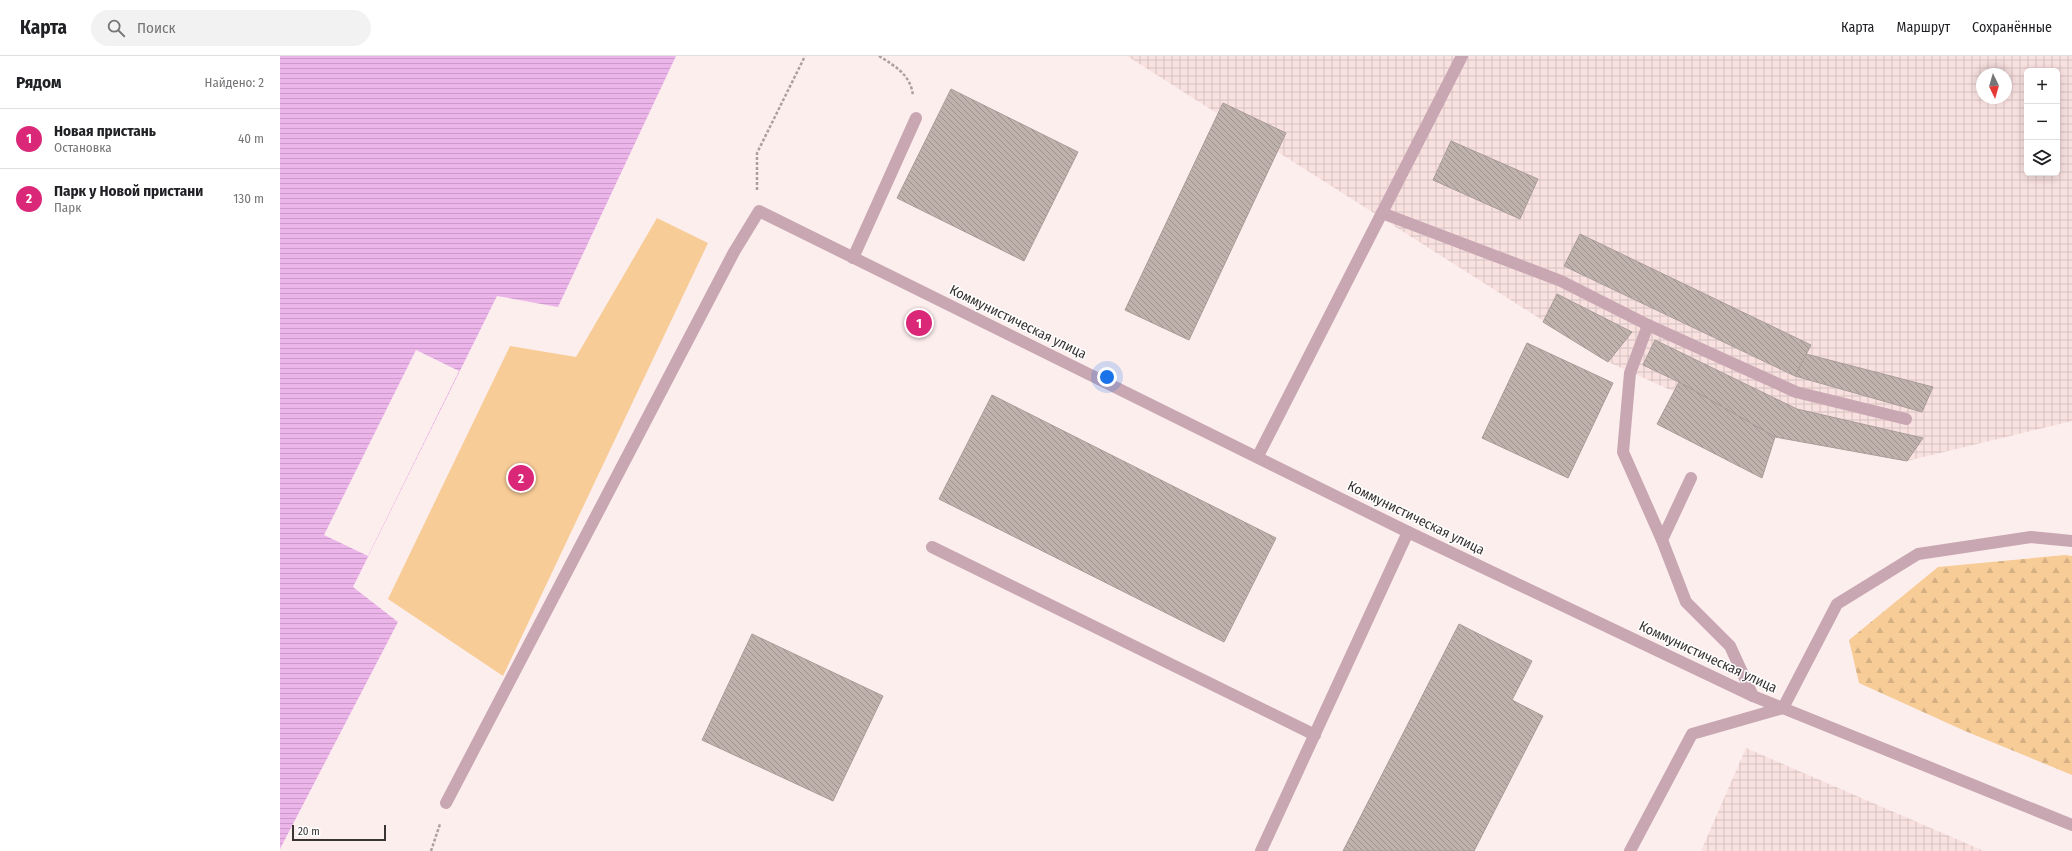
<!DOCTYPE html>
<html lang="ru">
<meta charset="utf-8">
<style>
body{margin:0;font-family:"Fira Sans Condensed",sans-serif;background:#f2f2f2;color:#202124}
.controls{position:absolute;right:12px;top:12px;display:grid;overflow:hidden;border-radius:6px;box-shadow:0 2px 10px #0003}
.controls button{width:36px;height:36px;display:grid;place-items:center;padding:0;border:0;border-bottom:1px solid #e0e0e0;background:#fff;color:#202124;font:20px sans-serif}
.compass{position:absolute;left:1696px;top:12px;width:36px;height:36px;border-radius:50%;background:#fff;box-shadow:0 2px 10px #0003;rotate:175deg}
.scale{position:absolute;left:12px;bottom:10px;width:94px;box-sizing:border-box;padding-left:4px;border:2px solid #393333;border-top:0;font-size:11px;line-height:14px;white-space:nowrap;color:#393333;-webkit-text-stroke:3px #fff;paint-order:stroke}
.you{position:absolute;left:827px;top:321px;width:14px;height:14px;margin:-10px;border:3px solid #fff;border-radius:50%;background:#1a73e8;box-shadow:0 0 0 6px #1a73e833}
.badge{display:grid;place-items:center;width:26px;height:26px;border-radius:50%;background:#db2777;color:#fff;font-size:13px;font-weight:700}
.pin{position:absolute;translate:-50% -50%;border:2px solid #fff;box-shadow:0 1px 4px #0006}
.list{margin:0;padding:0;list-style:none}
h2{display:flex;justify-content:space-between;align-items:center;height:52px;margin:0;padding:0 16px;font-size:17px}
h2 small{font-size:13px;font-weight:400;color:#757577}
.list li{display:grid;grid-template-columns:26px 1fr auto;gap:12px;align-items:center;box-sizing:border-box;height:60px;padding:0 16px;border-top:1px solid #e0e0e0}
.list b{display:block;font-size:15px;white-space:nowrap}
.list p{margin:0;font-size:13px;white-space:nowrap;color:#757577}
.list em{font-size:13px;font-style:normal;color:#757577}
.icon{flex:none;width:22px;height:22px;fill:none;stroke:currentColor;stroke-width:2;stroke-linecap:round;stroke-linejoin:round}
.map{position:relative;flex:none;width:1792px;height:795px;overflow:hidden}
header{display:flex;align-items:center;gap:24px;box-sizing:border-box;height:56px;padding:0 20px;background:#fff;border-bottom:1px solid #e0e0e0}
header strong{font-size:19px}
nav{display:flex;gap:22px;margin-inline-start:auto;font-size:14px}
.search{width:280px;height:36px;background:#f2f2f2;display:flex;align-items:center;gap:10px;box-sizing:border-box;padding:0 14px;border-radius:22px;color:#757577;font-size:15px}
main{display:flex}
aside{flex:1;background:#fff}
.map>svg:first-child{display:block}
.industrial{fill:url(#industrial-grid);fill-rule:evenodd}
.forest{fill:url(#forest-firs)}
.green{fill:#f7cc97}
.water{fill:url(#water-rules)}
.pier{fill:#fdeeee}
.building{fill:url(#building-back-hatch);stroke:#a99c97}
.lines{fill:none;stroke-linecap:round;stroke-linejoin:round}
.path{stroke:#aba0a0;stroke-width:2.5;stroke-dasharray:3 2;stroke-linecap:butt}
.minor{stroke:#c8a7b3;stroke-width:12}
.labels{text-anchor:middle;dominant-baseline:central;stroke-width:3;stroke-linejoin:round;paint-order:stroke}
.street-label{font-size:14px;fill:#393333;stroke:#fff}
</style>
<header>
<strong>Карта</strong>
<div class="search"><svg class="icon" aria-label="search" viewBox="0 0 24 24"><circle cx="10" cy="10" r="6"/><path d="M15 15l6 6"/></svg>Поиск</div>
<nav><a>Карта</a><a>Маршрут</a><a>Сохранённые</a></nav>
</header>
<main>
<aside>
<h2>Рядом<small>Найдено: 2</small></h2>
<ul class="list">
<li><span class="badge">1</span><div><b>Новая пристань</b><p>Остановка</p></div><em>40 m</em></li>
<li><span class="badge">2</span><div><b>Парк у Новой пристани</b><p>Парк</p></div><em>130 m</em></li>
</ul>
</aside>
<div class="map">
<svg width="1792" height="795" viewBox="0 0 1792 795">
<defs>
<pattern id="industrial-grid" width="8" height="8" patternUnits="userSpaceOnUse"><rect width="8" height="8" fill="#f9e1e0"/><path d="M0 4h8M4 0v8" fill="none" stroke="#d6c2c1"/></pattern>
<pattern id="forest-firs" width="22" height="20" patternUnits="userSpaceOnUse"><rect width="22" height="20" fill="#f7cc97"/><path d="M5 1l3.5 6h-7zM16 11l3.5 6h-7z" fill="#d4b083"/></pattern>
<pattern id="water-rules" width="6" height="5" patternUnits="userSpaceOnUse"><rect width="6" height="5" fill="#ecb5ea"/><path d="M0 2.5h6" fill="none" stroke="#cb9cc9"/></pattern>
<pattern id="building-back-hatch" width="6" height="6" patternUnits="userSpaceOnUse"><rect width="6" height="6" fill="#bfb2ad"/><path d="M-1 5l2 2M0 0l6 6M5-1l2 2" fill="none" stroke="#9c918d"/></pattern>
</defs>
<rect width="100%" height="100%" fill="#fdeeee"/>
<g class="industrial">
<path d="M847,0H1792V365L1627,405L1495,381L1328,306ZM1747,15H1777V117H1747ZM1702,18H1726V42H1702Z"/>
<polygon points="1466,692 1704,795 1421,795"/>
</g>
<polygon class="forest" points="1785,499 1792,500 1792,719 1685,675 1579,627 1569,584 1658,511"/>
<polygon class="green" points="377,162 428,187 223,620 108,543 230,290 296,301"/>
<polygon class="water" points="0,0 396,0 278,251 217,240 73,531 118,566 0,793"/>
<polygon class="pier" points="136,294 179,315 88,500 44,479"/>
<g class="building">
<polygon points="671,33 798,96 744,205 617,142"/>
<polygon points="943,47 1006,77 909,284 845,254"/>
<polygon points="1171,85 1258,123 1240,163 1153,124"/>
<polygon points="1300,178 1531,289 1515,320 1284,210"/>
<polygon points="1277,238 1352,276 1328,306 1263,266"/>
<polygon points="1375,284 1517,353 1643,382 1627,405 1495,381 1399,326 1363,309"/>
<polygon points="1247,287 1333,327 1288,422 1202,382"/>
<polygon points="1526,298 1653,331 1642,356 1515,320"/>
<polygon points="1399,326 1495,381 1482,422 1377,368"/>
<polygon points="712,339 996,482 944,586 659,443"/>
<polygon points="1179,568 1252,605 1232,644 1263,660 1194,795 1063,795"/>
<polygon points="472,578 603,640 553,745 422,684"/>
</g>
<g class="lines">
<g class="path">
<path d="M599,0C615,10 631,19 633,40"/>
<polyline points="477,134 477,97 525,0"/>
<polyline points="151,795 160,768"/>
</g>
<g class="minor">
<polyline points="1102,157 1281,225 1368,269"/>
<polyline points="573,202 636,62"/>
<polyline points="978,400 1182,0"/>
<polyline points="1382,484 1411,422"/>
<polyline points="652,491 1035,679"/>
<polyline points="1473,640 1450,590 1406,546 1382,484 1343,396 1350,317 1368,269 1516,336 1626,363"/>
<polyline points="166,747 454,196 479,155 1128,476 1473,640 1792,769"/>
<polyline points="981,795 1128,476"/>
<polyline points="1350,795 1412,678 1503,652 1557,548 1638,498 1751,481 1792,485"/>
</g>
</g>
<g class="labels">
<g class="street-label">
<text transform="translate(738 266) rotate(26)">Коммунистическая улица</text>
<text transform="translate(1136 462) rotate(26)">Коммунистическая улица</text>
<text transform="translate(1428 601) rotate(25)">Коммунистическая улица</text>
</g>
</g>
</svg>
<div class="controls">
<button>+</button>
<button>−</button>
<button><svg class="icon" aria-label="layers" viewBox="0 0 24 24"><path d="M12 4l9 5-9 5-9-5zM3 14l9 5 9-5"/></svg></button>
</div>
<svg class="compass" viewBox="-18 -18 36 36"><path d="M0-13l5 13h-10z" fill="#e53935"/><path d="M0 13l5-13h-10z" fill="#757577"/></svg>
<div class="scale">20 m</div>
<div class="you"></div>
<div class="pin badge" style="left:639px;top:267px">1</div>
<div class="pin badge" style="left:241px;top:422px">2</div>
</div>
</main>
